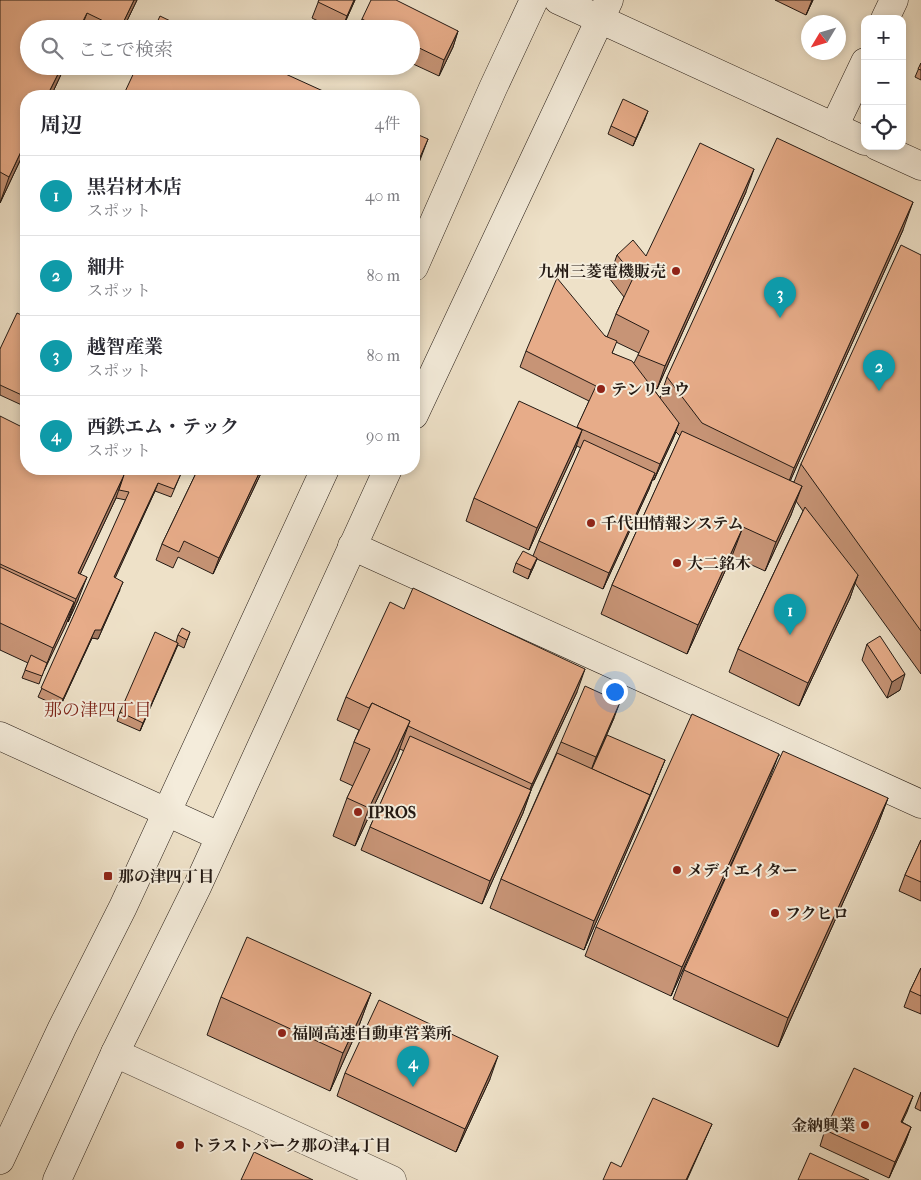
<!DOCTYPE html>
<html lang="ja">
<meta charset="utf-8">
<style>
body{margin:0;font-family:"IM FELL French Canon","Noto Serif JP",serif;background:#f2f2f3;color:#2b2b33}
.controls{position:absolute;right:15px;top:15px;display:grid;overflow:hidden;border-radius:10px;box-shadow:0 2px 8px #0003}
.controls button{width:45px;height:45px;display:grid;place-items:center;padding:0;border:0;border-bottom:1px solid #e1e1e2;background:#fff;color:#2b2b33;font:25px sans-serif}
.compass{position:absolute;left:801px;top:15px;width:45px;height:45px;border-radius:50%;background:#fff;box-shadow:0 2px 8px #0003;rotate:232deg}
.you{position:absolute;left:614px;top:691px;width:18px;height:18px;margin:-12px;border:4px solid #fff;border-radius:50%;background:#1a73e8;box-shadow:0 0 0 8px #1a73e833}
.badge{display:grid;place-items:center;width:32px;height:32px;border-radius:50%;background:#8f2418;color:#fff;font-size:16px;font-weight:700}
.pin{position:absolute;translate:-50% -41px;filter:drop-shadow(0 1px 2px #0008)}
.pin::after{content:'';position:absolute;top:26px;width:18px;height:15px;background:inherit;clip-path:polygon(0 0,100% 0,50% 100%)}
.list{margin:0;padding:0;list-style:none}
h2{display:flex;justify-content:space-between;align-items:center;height:65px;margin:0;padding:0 20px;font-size:21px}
h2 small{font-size:16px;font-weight:400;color:#7c7c81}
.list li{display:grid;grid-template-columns:32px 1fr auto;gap:15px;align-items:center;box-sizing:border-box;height:80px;padding:0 20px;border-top:1px solid #e1e1e2}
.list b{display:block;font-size:19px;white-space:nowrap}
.list p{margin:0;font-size:16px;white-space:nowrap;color:#7c7c81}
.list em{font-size:16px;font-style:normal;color:#7c7c81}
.icon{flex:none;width:28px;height:28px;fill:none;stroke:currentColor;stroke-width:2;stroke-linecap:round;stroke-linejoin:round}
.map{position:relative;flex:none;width:921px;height:1180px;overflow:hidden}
.search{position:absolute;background:#fff;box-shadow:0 2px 8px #0003;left:20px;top:20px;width:400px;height:55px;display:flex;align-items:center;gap:12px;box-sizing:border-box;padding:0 18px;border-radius:28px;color:#7c7c81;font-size:19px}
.panel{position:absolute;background:#fff;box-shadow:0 2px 8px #0003;left:20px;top:90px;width:400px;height:385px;border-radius:20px}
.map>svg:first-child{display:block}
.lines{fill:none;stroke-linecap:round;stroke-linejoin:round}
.street-casing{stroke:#564c41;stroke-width:29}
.secondary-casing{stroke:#241a14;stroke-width:29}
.street{stroke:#f4ecdb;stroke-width:28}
.secondary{stroke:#f4ecdb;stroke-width:28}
.wall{fill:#c79476;stroke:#241a14;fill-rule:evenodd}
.shaded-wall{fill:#a27860;stroke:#241a14}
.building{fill:#e7ac89;stroke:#241a14}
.poi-dot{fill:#8f2418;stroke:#f4ecdb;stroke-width:2}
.labels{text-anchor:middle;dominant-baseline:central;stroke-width:4;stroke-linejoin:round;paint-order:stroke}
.poi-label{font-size:16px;font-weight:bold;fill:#241a14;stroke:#f4ecdb;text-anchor:start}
.neighbourhood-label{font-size:18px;fill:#7a1f14;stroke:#f4ecdb}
</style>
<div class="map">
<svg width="921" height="1180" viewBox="0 0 921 1180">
<rect width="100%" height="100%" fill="#eee1c8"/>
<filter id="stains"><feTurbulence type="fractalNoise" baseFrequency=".004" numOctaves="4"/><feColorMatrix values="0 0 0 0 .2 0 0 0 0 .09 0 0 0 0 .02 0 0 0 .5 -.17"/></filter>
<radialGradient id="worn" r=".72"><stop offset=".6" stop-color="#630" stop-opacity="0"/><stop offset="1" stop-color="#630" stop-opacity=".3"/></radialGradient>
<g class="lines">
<defs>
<polyline id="street" points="115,1053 392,1180"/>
<g id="secondary">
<polyline points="558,0 865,141"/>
<polyline points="885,19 894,0"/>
<polyline points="834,127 865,62"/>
<polyline points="877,146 921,166"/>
<polyline points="414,267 493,88 534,0"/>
<polyline points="414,415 609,0"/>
<polyline points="352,546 921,804"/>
<polyline points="0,736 219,836"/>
<polyline points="0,1160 62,1028 123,907 325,469"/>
<polyline points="57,1180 115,1053 198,885 388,469"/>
</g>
</defs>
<use href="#street" class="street-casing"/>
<use href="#secondary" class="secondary-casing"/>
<use href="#street" class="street"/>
<use href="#secondary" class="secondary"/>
</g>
<g class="wall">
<polygon points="0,0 137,0 123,29 29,29 29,66 65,66 51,96 26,96 26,148 0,203"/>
<polygon points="319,0 355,0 342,29 334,29 312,18"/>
<polygon points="775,0 813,0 806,15"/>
<polygon points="362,19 458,31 453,47 439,76 411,63 411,29 358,29"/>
<polygon points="921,63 921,80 915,77"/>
<polygon points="645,119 633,146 608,134 611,126"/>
<path d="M746,192L657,389L652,387L660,398L667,377L903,230L790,481L794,482L801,464L921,255V674L855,583L850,598L799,706L729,672L738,649L803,511L796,501L791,515L765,571L732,556L687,654L601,614L612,585L680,436L676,432L673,439L654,480H652L649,489L603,589L537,559L534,566L528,579L513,572L516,563L533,556L539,541L581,448L577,446L529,550L466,521L474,498L577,428L589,401L520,367L526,351L605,336L607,337L616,314L624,297L609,278L617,255L646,256ZM616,342L639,353L634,363L612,353Z"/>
<polygon points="26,317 26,407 0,395 0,349"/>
<polygon points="0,416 26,469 183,469 171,497 155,491 115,577 120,590 98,639 92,638 60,707 38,697 126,500 116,498 80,574 78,600 68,622 67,621 44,670 39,684 22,678 28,663 0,650"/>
<polygon points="198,469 263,469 213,574 178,557 173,568 156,560 162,544"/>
<polygon points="190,632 184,648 178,645 140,731 117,721 120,712 176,642 178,635"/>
<polygon points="867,644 900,690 887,698 862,660"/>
<polygon points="577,692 531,790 523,813 482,904 361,850 370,827 404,751 400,749 396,759 355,846 333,836 347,798 353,786 340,780 354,742 359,730 337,720 346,697"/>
<polygon points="614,718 596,759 665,760 639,823 584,950 490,908 501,879 556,754 561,742"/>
<polygon points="768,783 671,996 585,956 596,927"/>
<polygon points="888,798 877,827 778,1047 673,999 684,970"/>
<polygon points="921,840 921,901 899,891 905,875"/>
<polygon points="921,968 921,1014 904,1007 910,991"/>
<polygon points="371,993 357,1031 330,1091 207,1035 221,997"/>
<polygon points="345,1073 490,1079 456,1152 337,1096"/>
<polygon points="921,1092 921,1111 915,1108"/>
<polygon points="913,1096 902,1122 911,1127 905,1143 889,1178 820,1146 825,1130"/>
</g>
<g class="shaded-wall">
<polygon points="134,0 137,0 123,29 120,29"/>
<polygon points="354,0 355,0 342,29 347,16"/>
<polygon points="812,0 813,0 806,15"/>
<polygon points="87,13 81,29 79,29"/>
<polygon points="458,31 453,47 439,76 444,60"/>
<polygon points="62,66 65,66 51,96 47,96"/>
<polygon points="648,111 645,119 633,146 636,138"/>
<polygon points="428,139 417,168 414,177 414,171"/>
<polygon points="26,141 26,148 0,203 9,177"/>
<polygon points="754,169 746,192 657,389 665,366"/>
<polygon points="913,202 903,230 783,497 794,468"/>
<polygon points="679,423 673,439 654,480 660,464"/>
<polygon points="582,430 574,453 529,550 537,528"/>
<polygon points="261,469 263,469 213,574 219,558"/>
<polygon points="655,473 649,489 603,589 609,573"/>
<polygon points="124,475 116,498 70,596 78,573"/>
<polygon points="158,483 155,491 112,585 114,577"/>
<polygon points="802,486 791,515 765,571 776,542"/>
<polygon points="743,527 732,556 687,654 698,625"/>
<polygon points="537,558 534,566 528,579 531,570"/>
<polygon points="858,575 850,598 799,706 808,683"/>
<polygon points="87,577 78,600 68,622 76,599"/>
<polygon points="123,582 98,639 92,638 60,707 63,699 95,630"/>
<polygon points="74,602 66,625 44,671 53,648"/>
<polygon points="178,643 175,651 140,731 143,723"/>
<polygon points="585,669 577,692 523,806 532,784"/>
<polygon points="905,674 900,690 887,698 892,682"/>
<polygon points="620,702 614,718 590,773 596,757"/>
<polygon points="410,721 396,759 355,846 369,808"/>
<polygon points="779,754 768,783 671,996 682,967"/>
<polygon points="665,760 639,823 584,950 594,921"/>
<polygon points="531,790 523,813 482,904 490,881"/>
<polygon points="888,798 877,827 778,1047 788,1018"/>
<polygon points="371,993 357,1031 330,1091 343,1053"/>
<polygon points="498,1056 490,1079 456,1152 465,1129"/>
<polygon points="913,1096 907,1112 895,1137 901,1122"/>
<polygon points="712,1124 687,1180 686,1180"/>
<polygon points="911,1127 905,1143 889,1178 895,1162"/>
</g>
<g class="building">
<polygon points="0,0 134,0 120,29 87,13 79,29 29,29 29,66 62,66 47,96 26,96 26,141 9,177 0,172"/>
<polygon points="319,0 354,0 347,16 318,2"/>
<polygon points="371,0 396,0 458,31 444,60 411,44 411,29 381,29 362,19"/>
<polygon points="160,16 187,29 154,29"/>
<polygon points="921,63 921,70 918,69"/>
<polygon points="137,66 268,66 334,96 123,96"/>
<polygon points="623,99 648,111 636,138 611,126"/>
<polygon points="414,133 428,139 414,171"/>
<polygon points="777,138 913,202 794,468 702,423 667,377"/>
<polygon points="700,143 754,169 665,366 638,355 649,331 616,314 634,276 617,255 633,240 646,256"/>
<polygon points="901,245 921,255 921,631 801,464"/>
<polygon points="557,278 605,336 617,341 612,353 632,361 679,423 660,464 577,427 596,386 526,351"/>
<polygon points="17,313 26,317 26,397 0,385 0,349"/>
<polygon points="519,401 582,430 537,528 474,498"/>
<polygon points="0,416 26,429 26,469 112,469 124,475 78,573 87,577 76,599 0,564"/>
<polygon points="682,431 802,486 776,542 743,527 698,625 612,585"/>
<polygon points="584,440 655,473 609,573 539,541"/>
<polygon points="112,469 183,469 174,489 158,483 114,577 123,582 101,630 95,630 63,699 41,688 129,492 119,490 124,475"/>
<polygon points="198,469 261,469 219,558 184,541 179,552 162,544"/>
<polygon points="805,507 858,575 808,683 738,649"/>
<polygon points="523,551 537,558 531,570 516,563"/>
<polygon points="0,567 74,602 53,648 0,623"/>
<polygon points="413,588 585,669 532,784 408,726 410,721 372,703 369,708 346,697 390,602 404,609"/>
<polygon points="182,628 190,632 187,640 178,635"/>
<polygon points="155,632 178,643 143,723 120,712"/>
<polygon points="880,636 905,674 892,682 867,644"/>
<polygon points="31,655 47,663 42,676 25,670"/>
<polygon points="585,686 620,702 596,757 561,742"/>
<polygon points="372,703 410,721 369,808 347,798 370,749 354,742"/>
<polygon points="692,714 779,754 682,967 596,927"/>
<polygon points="607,735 665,760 650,795 592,769"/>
<polygon points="410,736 531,790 490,881 370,827"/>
<polygon points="783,751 888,798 788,1018 684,970"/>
<polygon points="557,753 650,795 594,921 501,879"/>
<polygon points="921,840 921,882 905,875"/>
<polygon points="247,937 371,993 343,1053 221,997"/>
<polygon points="921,968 921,996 910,991"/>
<polygon points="379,1000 498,1056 465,1129 345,1073"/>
<polygon points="854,1068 913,1096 901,1122 911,1127 895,1162 825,1130"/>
<polygon points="653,1098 712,1124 686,1180 603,1180 611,1162 621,1167"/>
<polygon points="254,1152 313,1180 241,1180"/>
<polygon points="810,1153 869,1180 798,1180"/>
</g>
<g class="poi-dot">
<circle cx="676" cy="271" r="5"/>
<circle cx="601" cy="389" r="5"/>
<circle cx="591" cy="523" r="5"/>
<circle cx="677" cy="563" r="5"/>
<circle cx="358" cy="812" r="5"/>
<circle cx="677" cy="870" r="5"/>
<rect x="103" y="871" width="10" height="10" rx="2.5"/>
<circle cx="775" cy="913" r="5"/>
<circle cx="282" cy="1033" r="5"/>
<circle cx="865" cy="1125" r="5"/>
<circle cx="180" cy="1145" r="5"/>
</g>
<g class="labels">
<g class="poi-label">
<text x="666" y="271" text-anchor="end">九州三菱電機販売</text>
<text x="611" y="389">テンリョウ</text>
<text x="601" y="523">千代田情報システム</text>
<text x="687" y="563">大二銘木</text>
<text x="368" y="812">IPROS</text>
<text x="687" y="870">メディエイター</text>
<text x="118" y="876">那の津四丁目</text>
<text x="785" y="913">フクヒロ</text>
<text x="292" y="1033">福岡高速自動車営業所</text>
<text x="855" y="1125" text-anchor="end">金納興業</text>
<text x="190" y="1145">トラストパーク那の津4丁目</text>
</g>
<g class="neighbourhood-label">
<text x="98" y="710">那の津四丁目</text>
</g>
</g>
<rect width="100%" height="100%" filter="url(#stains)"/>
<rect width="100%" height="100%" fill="url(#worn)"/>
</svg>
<div class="controls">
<button>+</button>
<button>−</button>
<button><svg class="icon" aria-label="locate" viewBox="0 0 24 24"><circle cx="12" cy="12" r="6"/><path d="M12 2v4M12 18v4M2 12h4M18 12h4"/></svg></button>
</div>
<svg class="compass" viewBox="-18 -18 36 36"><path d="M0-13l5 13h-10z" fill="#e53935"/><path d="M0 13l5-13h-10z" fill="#7c7c81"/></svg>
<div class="you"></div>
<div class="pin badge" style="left:790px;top:635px;background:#0f9aa8">1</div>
<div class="pin badge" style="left:879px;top:391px;background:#0f9aa8">2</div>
<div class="pin badge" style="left:780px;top:318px;background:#0f9aa8">3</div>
<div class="pin badge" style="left:413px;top:1087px;background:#0f9aa8">4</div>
<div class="search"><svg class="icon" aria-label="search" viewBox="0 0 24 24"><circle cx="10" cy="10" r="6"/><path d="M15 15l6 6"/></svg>ここで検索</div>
<section class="panel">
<h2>周辺<small>4件</small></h2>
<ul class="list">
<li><span class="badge" style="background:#0f9aa8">1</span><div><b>黒岩材木店</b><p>スポット</p></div><em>40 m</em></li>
<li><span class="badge" style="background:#0f9aa8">2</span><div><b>細井</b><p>スポット</p></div><em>80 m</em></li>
<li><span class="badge" style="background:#0f9aa8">3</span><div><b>越智産業</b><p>スポット</p></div><em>80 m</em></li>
<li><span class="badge" style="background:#0f9aa8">4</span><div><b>西鉄エム・テック</b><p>スポット</p></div><em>90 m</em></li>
</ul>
</section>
</div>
